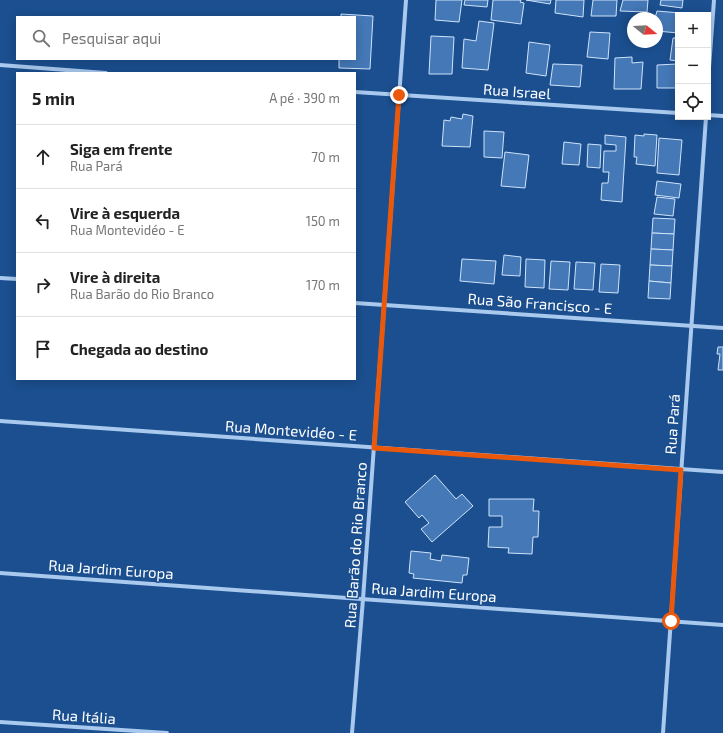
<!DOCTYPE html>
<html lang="pt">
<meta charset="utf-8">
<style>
body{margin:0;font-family:"Exo 2",sans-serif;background:#f2f2f2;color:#222}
.controls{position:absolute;right:12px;top:12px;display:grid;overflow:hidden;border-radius:0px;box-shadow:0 2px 10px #0003}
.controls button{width:36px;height:36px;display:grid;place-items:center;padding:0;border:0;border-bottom:1px solid #e0e0e0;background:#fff;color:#222;font:20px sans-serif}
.compass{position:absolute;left:627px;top:12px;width:36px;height:36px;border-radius:50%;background:#fff;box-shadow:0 2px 10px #0003;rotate:108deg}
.stop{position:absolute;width:12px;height:12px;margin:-9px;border:3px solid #ea580c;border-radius:50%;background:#fff}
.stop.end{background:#ea580c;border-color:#fff;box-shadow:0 1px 4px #0008}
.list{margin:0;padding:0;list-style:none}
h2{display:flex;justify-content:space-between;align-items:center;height:52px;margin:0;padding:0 16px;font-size:17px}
h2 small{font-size:13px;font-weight:400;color:#767676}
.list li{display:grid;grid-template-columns:26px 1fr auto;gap:12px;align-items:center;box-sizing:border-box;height:64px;padding:0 16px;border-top:1px solid #e0e0e0}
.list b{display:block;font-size:15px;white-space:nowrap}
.list p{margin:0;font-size:13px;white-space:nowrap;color:#767676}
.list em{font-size:13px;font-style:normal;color:#767676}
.icon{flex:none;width:22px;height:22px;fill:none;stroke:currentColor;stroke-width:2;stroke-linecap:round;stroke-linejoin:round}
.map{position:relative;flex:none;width:723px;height:733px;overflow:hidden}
.search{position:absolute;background:#fff;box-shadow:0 2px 10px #0003;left:16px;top:16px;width:340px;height:44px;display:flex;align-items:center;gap:10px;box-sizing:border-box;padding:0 14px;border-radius:0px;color:#767676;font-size:15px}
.panel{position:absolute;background:#fff;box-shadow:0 2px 10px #0003;left:16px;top:72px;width:340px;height:308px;border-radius:0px}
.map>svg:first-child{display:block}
.building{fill:#4478b7;stroke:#cfe3fa}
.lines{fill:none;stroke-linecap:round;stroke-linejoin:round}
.street{stroke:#a9c9ee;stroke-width:4}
.route{stroke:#ea580c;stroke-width:5}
.labels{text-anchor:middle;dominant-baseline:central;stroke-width:3;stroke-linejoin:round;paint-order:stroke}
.street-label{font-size:15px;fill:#fff;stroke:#1b4f8f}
</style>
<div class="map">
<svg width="723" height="733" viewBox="0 0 723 733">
<rect width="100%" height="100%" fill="#1b4f8f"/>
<g class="building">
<polygon points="436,0 462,0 459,22 435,20"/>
<polygon points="465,0 488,0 487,7 464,5"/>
<polygon points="493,0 521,0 520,2 524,3 521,24 491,20"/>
<polygon points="526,0 551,0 550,4"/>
<polygon points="556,0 584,0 583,17 555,13"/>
<polygon points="593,0 617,0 616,16 591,16"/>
<polygon points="623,0 648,0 647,12 620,11"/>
<polygon points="661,0 683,0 682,8 660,5"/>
<polygon points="657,11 680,13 680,15 678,15 678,33 657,31 657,18 655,18"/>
<polygon points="341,14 373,16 370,69 339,68 339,59 355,59 355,17 341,17"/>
<polygon points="479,21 494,23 488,70 462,68 464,39 476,41"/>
<polygon points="590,32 610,33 608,59 587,57"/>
<polygon points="431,36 454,37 452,74 429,74"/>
<polygon points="673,38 678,38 678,61 670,60"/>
<polygon points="529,42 550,45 546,76 526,73"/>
<polygon points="632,57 632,63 643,62 641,89 614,89 615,58"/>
<polygon points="553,64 582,65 580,87 550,85"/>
<polygon points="677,64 676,88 657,88 657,65"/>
<polygon points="463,114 473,116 470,147 442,146 444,120 450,121 451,117 462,119"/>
<polygon points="484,131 504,132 502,158 484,157"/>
<polygon points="644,134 657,135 655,166 636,164 637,157 634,157 635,135 644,136"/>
<polygon points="605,135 626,137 622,202 601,200 602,183 608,183 609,172 603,172 604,151 616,151 616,145 605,144"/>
<polygon points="659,138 682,140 679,175 657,173"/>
<polygon points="564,142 581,144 579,165 562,164"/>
<polygon points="588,144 601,145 600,168 587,167"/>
<polygon points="505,152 529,155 525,188 501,186"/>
<polygon points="657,181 681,184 679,198 655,195"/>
<polygon points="657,197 675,199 673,216 654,214"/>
<polygon points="653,218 675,219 674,234 652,233"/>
<polygon points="652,233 674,234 673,250 651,249"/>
<polygon points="651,249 673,250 672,266 650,265"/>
<polygon points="504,255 521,257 520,276 502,275"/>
<polygon points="462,259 496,261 494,284 460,281"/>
<polygon points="526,259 545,260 544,288 525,287"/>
<polygon points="551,261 570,262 568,290 549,289"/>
<polygon points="576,262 595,263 593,290 574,289"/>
<polygon points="601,264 620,265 618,293 599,292"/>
<polygon points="650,265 672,266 671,283 649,281"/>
<polygon points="649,281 671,283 670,299 648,298"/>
<polygon points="718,347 723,347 723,370 718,370 720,354 717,354"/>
<polygon points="435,475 456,499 462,494 473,506 432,542 421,529 429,523 422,515 419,518 405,502"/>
<polygon points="489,499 534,499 533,511 539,511 538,537 533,537 532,554 508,553 509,548 488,547 489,527 502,527 502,516 489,516"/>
<polygon points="411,551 431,553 430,559 441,561 442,555 469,558 467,575 463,575 462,583 413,578 414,574 409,573"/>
</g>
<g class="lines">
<g class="street">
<polyline points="0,65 106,73"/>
<polyline points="708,81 714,0"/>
<polyline points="355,92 678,113"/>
<polyline points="708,115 723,116"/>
<polyline points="0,278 17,279"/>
<polyline points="355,303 723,328"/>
<polyline points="0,421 723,472"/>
<polyline points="0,573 723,625"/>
<polyline points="0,722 167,733"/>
<polyline points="352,733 363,599 406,0"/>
<polyline points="663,733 706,117"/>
</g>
</g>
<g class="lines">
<polyline class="route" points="399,95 374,448 681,470 671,621"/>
</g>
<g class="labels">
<g class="street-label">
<text transform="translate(517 91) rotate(4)">Rua Israel</text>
<text transform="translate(540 303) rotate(4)">Rua São Francisco - E</text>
<text transform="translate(672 424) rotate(-86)">Rua Pará</text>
<text transform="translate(291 430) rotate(4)">Rua Montevidéo - E</text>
<text transform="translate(355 545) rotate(-86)">Rua Barão do Rio Branco</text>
<text transform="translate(111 569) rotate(4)">Rua Jardim Europa</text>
<text transform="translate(434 592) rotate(4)">Rua Jardim Europa</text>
<text transform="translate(84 716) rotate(4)">Rua Itália</text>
</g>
</g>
</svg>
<div class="controls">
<button>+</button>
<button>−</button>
<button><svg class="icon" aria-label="locate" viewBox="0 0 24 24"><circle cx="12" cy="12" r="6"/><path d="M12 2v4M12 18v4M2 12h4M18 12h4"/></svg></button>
</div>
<svg class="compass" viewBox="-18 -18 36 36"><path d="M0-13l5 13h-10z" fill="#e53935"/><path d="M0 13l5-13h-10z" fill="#767676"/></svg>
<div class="stop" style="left:671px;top:621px"></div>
<div class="stop end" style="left:399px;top:95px"></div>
<div class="search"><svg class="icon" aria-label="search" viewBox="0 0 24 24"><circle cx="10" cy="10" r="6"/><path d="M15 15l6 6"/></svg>Pesquisar aqui</div>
<section class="panel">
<h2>5 min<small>A pé · 390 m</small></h2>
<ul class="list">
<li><svg class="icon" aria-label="ahead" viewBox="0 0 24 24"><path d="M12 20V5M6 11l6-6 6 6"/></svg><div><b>Siga em frente</b><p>Rua Pará</p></div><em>70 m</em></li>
<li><svg class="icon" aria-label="left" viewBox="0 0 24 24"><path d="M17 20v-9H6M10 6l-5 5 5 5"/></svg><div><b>Vire à esquerda</b><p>Rua Montevidéo - E</p></div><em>150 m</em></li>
<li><svg class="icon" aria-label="right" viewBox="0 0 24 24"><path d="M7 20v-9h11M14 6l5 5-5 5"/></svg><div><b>Vire à direita</b><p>Rua Barão do Rio Branco</p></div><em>170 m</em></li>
<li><svg class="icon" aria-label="arrive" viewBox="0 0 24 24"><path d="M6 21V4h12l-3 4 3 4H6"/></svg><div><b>Chegada ao destino</b></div></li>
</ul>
</section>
</div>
